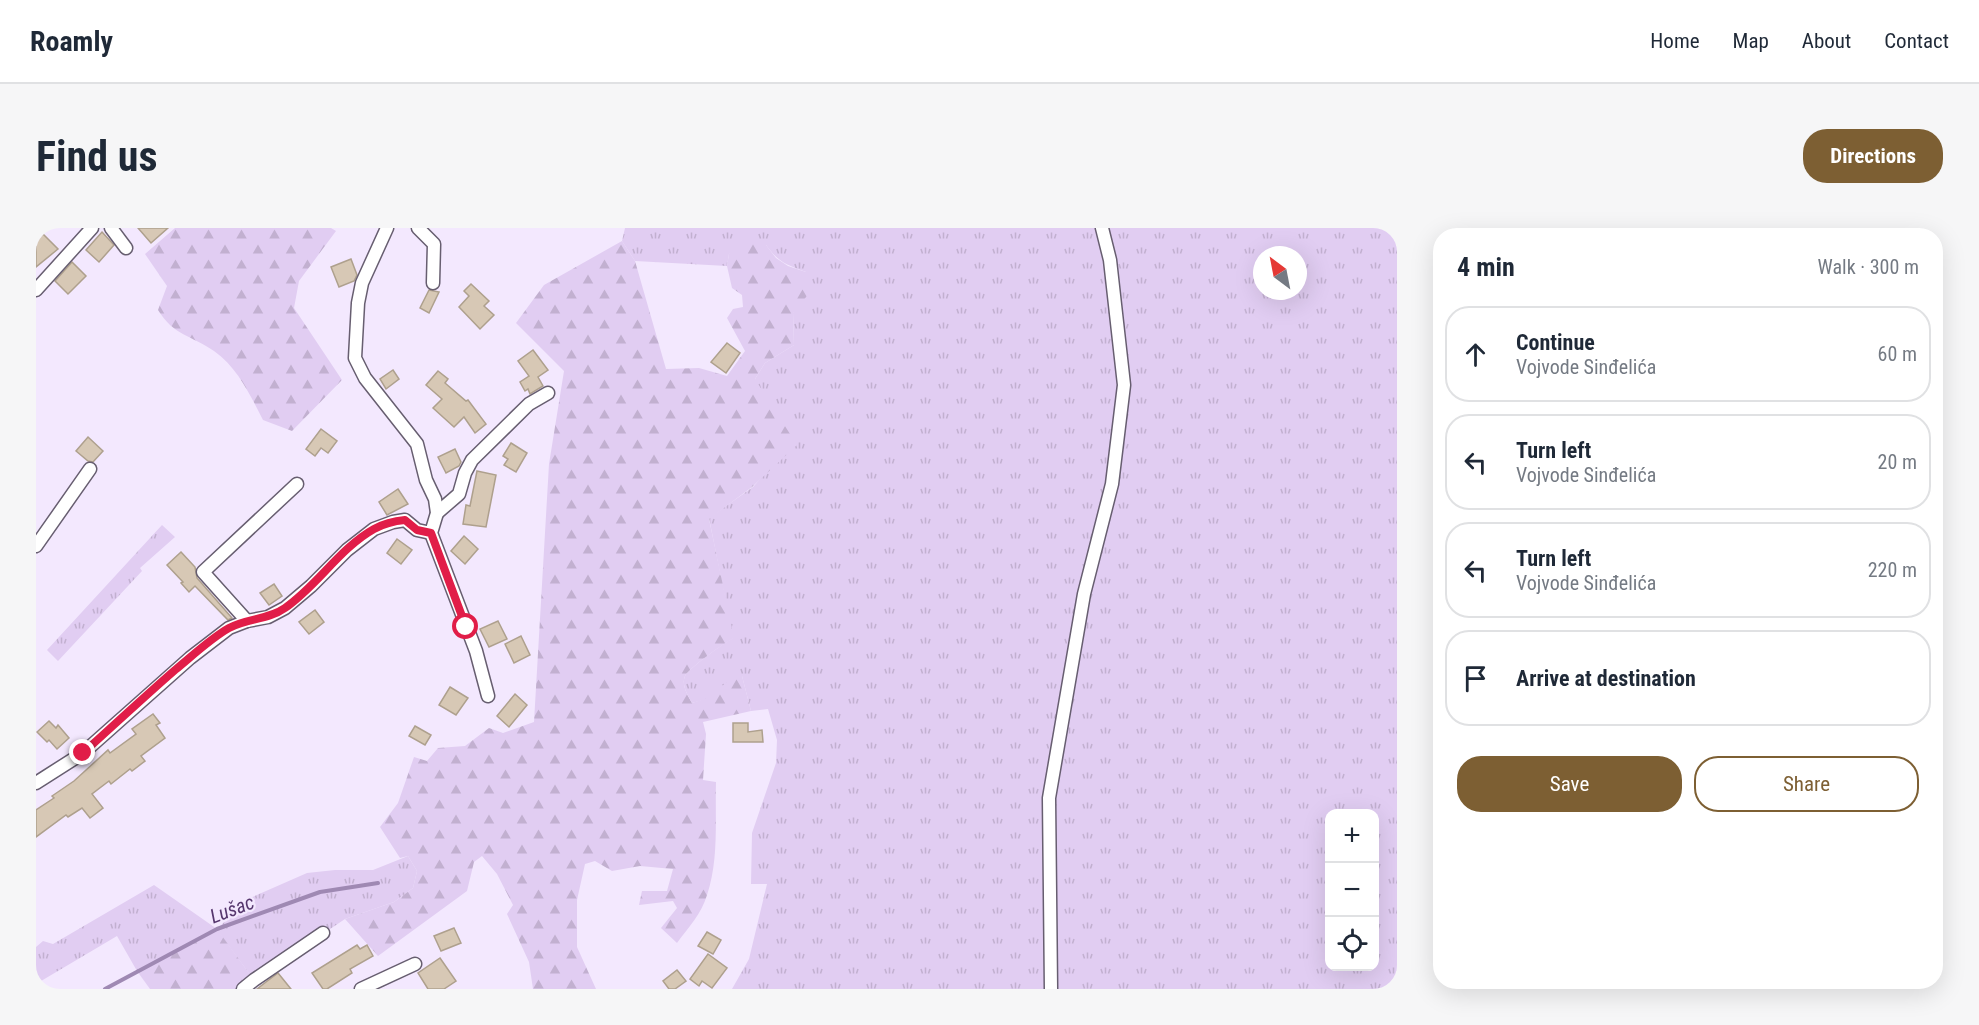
<!DOCTYPE html>
<meta charset="utf-8">
<style>
body{margin:0;font-family:"Roboto Condensed",sans-serif;background:#f6f6f7;color:#1f2937}
.controls{position:absolute;right:18px;bottom:18px;display:grid;overflow:hidden;border-radius:12px;box-shadow:0 6px 24px #0002}
.controls button{width:54px;height:54px;display:grid;place-items:center;padding:0;border:0;border-bottom:2px solid #e0e1e3;background:#fff;color:#1f2937;font:30px sans-serif}
.compass{position:absolute;left:1217px;top:18px;width:54px;height:54px;border-radius:50%;background:#fff;box-shadow:0 6px 24px #0002;rotate:328deg}
.stop{position:absolute;width:18px;height:18px;margin:-14px;border:4px solid #e11d48;border-radius:50%;background:#fff}
.stop.end{background:#e11d48;border-color:#fff;box-shadow:0 2px 6px #0008}
.list{margin:0;padding:0;list-style:none}
h2{display:flex;justify-content:space-between;align-items:center;height:78px;margin:0;padding:0 24px;font-size:26px}
h2 small{font-size:20px;font-weight:400;color:#747a83}
.list li{display:grid;grid-template-columns:39px 1fr auto;gap:18px;align-items:center;box-sizing:border-box;height:96px;margin:0 12px 12px;padding:0 12px;border:2px solid #e0e1e3;border-radius:24px}
.list b{display:block;font-size:22px;white-space:nowrap}
.list p{margin:0;font-size:20px;white-space:nowrap;color:#747a83}
.list em{font-size:20px;font-style:normal;color:#747a83}
.actions{display:flex;gap:12px;padding:18px 24px}
.actions a{flex:1;padding:14px 0;border:2px solid #7d5f33;border-radius:24px;text-align:center;font-size:21px;color:#7d5f33}
.actions .main{background:#7d5f33;color:#fff}
.icon{flex:none;width:33px;height:33px;fill:none;stroke:currentColor;stroke-width:2;stroke-linecap:round;stroke-linejoin:round}
.map{position:relative;flex:none;width:1361px;height:761px;overflow:hidden;border-radius:24px}
header{display:flex;align-items:center;gap:36px;box-sizing:border-box;height:84px;padding:0 30px;background:#fff;border-bottom:2px solid #e0e1e3}
header strong{font-size:28px}
nav{display:flex;gap:33px;margin-inline-start:auto;font-size:21px}
.intro{display:flex;align-items:center;justify-content:space-between;box-sizing:border-box;height:144px;padding:0 36px}
h1{margin:0;font-size:42px}
.button{padding:15px 27px;border-radius:24px;background:#7d5f33;color:#fff;font-size:21px;font-weight:700}
main{display:flex;gap:36px;padding:0 36px}
aside{flex:1;background:#fff;border-radius:24px;box-shadow:0 6px 24px #0002}
.map>svg:first-child{display:block}
.grass{fill:url(#grass-tufts);fill-rule:evenodd}
.forest{fill:url(#forest-firs)}
.lines{fill:none;stroke-linecap:round;stroke-linejoin:round}
.stream{stroke:#9f89b3;stroke-width:4}
.building{fill:#d7c8b5;stroke:#aea08d;stroke-width:1.5}
.minor-casing{stroke:#675e70;stroke-width:15}
.minor{stroke:#fff;stroke-width:12}
.route{stroke:#e11d48;stroke-width:8}
.labels{text-anchor:middle;dominant-baseline:central;stroke-width:4.5;stroke-linejoin:round;paint-order:stroke}
.water-label{font-size:20px;font-style:italic;fill:#56376e;stroke:#f3e8fe}
</style>
<header>
<strong>Roamly</strong>
<nav><a>Home</a><a>Map</a><a>About</a><a>Contact</a></nav>
</header>
<div class="intro"><h1>Find us</h1><a class="button">Directions</a></div>
<main>
<div class="map">
<svg width="1361" height="761" viewBox="0 0 1361 761">
<defs>
<pattern id="grass-tufts" width="24" height="20" patternUnits="userSpaceOnUse" patternTransform="scale(1.5)"><rect width="24" height="20" fill="#e1cdf2"/><path d="M3 7l-1-3M5 7V3M7 7l1-3M15 17l-1-3M17 17v-4M19 17l1-3" fill="none" stroke="#c2b0d0"/></pattern>
<pattern id="forest-firs" width="22" height="20" patternUnits="userSpaceOnUse" patternTransform="scale(1.5)"><rect width="22" height="20" fill="#e1cdf2"/><path d="M5 1l3.5 6h-7zM16 11l3.5 6h-7z" fill="#c2b0d0"/></pattern>
</defs>
<rect width="100%" height="100%" fill="#f3e8fe"/>
<g class="grass">
<path d="M589,0H1064L1086,157L1075,255L1011,570L1013,761H696L713,731L731,656H715L716,605L740,535L741,512L732,481L715,483L706,448L671,471L656,475C652,468 645,457 649,448C653,440 688,415 697,410L673,290L717,259L731,243L719,151L729,135L758,117L757,85L770,44C751,37 742,34 730,17L693,26L691,38L599,33L586,13Z"/>
<path d="M1067,0H1361V761H1016L1015,570L1090,157ZM1226,27H1262V63H1226ZM1294,586H1338V738H1294Z"/>
<polygon points="126,297 139,309 104,340 106,343 22,433 11,422"/>
<polygon points="372,628 381,643 377,660 358,674 309,691 218,752 181,702 101,743 81,708 0,756 0,719 7,713 17,716 118,657 181,701 212,671 271,645 299,642 337,642"/>
</g>
<g class="forest">
<path d="M139,0H295L300,3L263,53L258,80L306,152L256,203L227,192C214,167 202,140 178,123C155,107 138,108 122,82L131,58L109,26Z"/>
<path d="M586,13L599,33L630,141L663,140L691,148L709,123L691,90L697,81L707,79L706,67L696,60L691,38L693,26L705,14L719,13L730,17L740,30L752,38L770,44L779,58L757,85L758,117L729,135L719,151L761,217L716,259L673,291L698,410C688,415 653,440 649,448C645,457 652,468 656,475L671,470L701,446L706,448L715,483L667,494L670,506L667,552L680,554C679,591 683,632 671,667C666,685 652,700 641,715L625,700L641,680L637,673L603,677L606,663H631L637,641L604,638L576,643L559,633L549,636L541,672V719L560,761H497L493,734L471,686L477,677L461,646L446,628L438,634L431,663L342,728L309,691L358,674L377,660L381,643L372,628L364,630L344,599L362,575L378,529L391,533L402,520L429,518L453,500L467,505L498,494L513,236L528,143L480,95L508,57Z"/>
<polygon points="181,701 218,752 207,761 114,761 101,743"/>
</g>
<g class="lines">
<polyline class="stream" points="69,761 181,701 284,664 342,655"/>
</g>
<g class="building">
<polygon points="102,0 132,0 115,15"/>
<polygon points="66,4 78,17 63,34 50,22"/>
<polygon points="7,6 22,21 0,39 0,12"/>
<polygon points="315,31 321,47 318,53 303,59 295,39"/>
<polygon points="36,34 50,48 32,66 19,53"/>
<polygon points="435,56 453,73 448,78 458,87 444,101 423,79 433,68 428,63"/>
<polygon points="393,62 403,64 393,85 384,80"/>
<polygon points="691,115 704,125 690,145 675,134"/>
<polygon points="497,122 512,142 502,149 507,158 494,166 492,161 489,163 484,154 493,148 482,133"/>
<polygon points="357,142 363,151 350,161 344,151"/>
<polygon points="402,143 412,151 409,155 430,173 432,172 450,196 439,205 428,189 418,199 397,180 406,171 390,157"/>
<polygon points="285,201 301,213 292,225 285,220 279,228 270,221"/>
<polygon points="52,209 67,223 57,234 52,233 40,223"/>
<polygon points="475,215 491,225 480,244 468,237 472,231 467,228"/>
<polygon points="419,221 425,234 423,238 410,245 402,229"/>
<polygon points="441,243 460,247 450,299 427,296 430,277 434,278"/>
<polygon points="362,261 372,276 351,287 343,274"/>
<polygon points="428,308 442,321 429,336 415,323"/>
<polygon points="361,311 376,322 365,336 351,325"/>
<polygon points="145,324 159,339 161,350 196,390 192,392 159,358 153,364 145,355 147,354 131,337"/>
<polygon points="238,356 246,368 233,377 224,365"/>
<polygon points="279,382 288,394 273,406 263,394"/>
<polygon points="462,393 471,411 453,419 444,401"/>
<polygon points="485,408 494,427 478,435 469,416"/>
<polygon points="414,459 432,470 420,487 403,477"/>
<polygon points="479,466 491,477 473,499 461,488"/>
<polygon points="117,486 124,495 120,497 129,510 105,528 109,533 96,543 94,541 75,556 73,553 56,566 67,580 54,590 46,580 32,589 30,587 0,609 0,582 18,570 16,568 38,553 72,522 74,525 100,506 96,501"/>
<polygon points="13,493 20,500 22,497 33,510 21,521 13,512 11,514 1,504"/>
<polygon points="697,495 712,495 712,504 726,502 727,514 697,514"/>
<polygon points="379,498 395,507 389,517 373,508"/>
<polygon points="418,700 425,715 405,723 398,708"/>
<polygon points="671,704 685,712 677,726 662,718"/>
<polygon points="321,717 324,721 331,717 337,728 314,741 316,745 291,761 287,761 276,745"/>
<polygon points="672,726 691,740 676,760 666,753 663,758 654,751"/>
<polygon points="404,730 420,753 408,761 392,761 382,745"/>
<polygon points="641,742 650,753 639,761 633,761 627,753"/>
<polygon points="242,745 255,761 221,761 230,754"/>
</g>
<g class="lines">
<defs>
<g id="minor">
<polyline points="75,0 90,20"/>
<polyline points="351,0 326,55 322,75 319,130 329,150 381,216 390,252 399,271 401,285 395,305 440,423 452,468"/>
<polyline points="382,0 398,16 397,55"/>
<polyline points="0,62 56,0"/>
<polyline points="401,285 423,266 429,245 436,232 493,176 512,165"/>
<polyline points="0,318 54,241"/>
<polyline points="211,393 167,344 261,256"/>
<polyline points="0,555 47,525 154,430 193,400 211,393 232,389 249,380 275,358 311,322 338,301 357,294 369,292 381,302 395,305"/>
<polyline points="207,761 218,752 287,705"/>
<polyline points="325,761 379,736"/>
<polyline points="1015,761 1013,570 1048,366 1076,256 1088,157 1074,32 1066,0"/>
</g>
</defs>
<use href="#minor" class="minor-casing"/>
<use href="#minor" class="minor"/>
</g>
<g class="lines">
<path class="route" d="M47,525C78,497 108,469 139,442C155,429 175,410 193,400C211,390 232,392 249,380C281,358 304,320 338,301C347,296 358,293 369,292L381,302L395,305L430,399"/>
</g>
<g class="labels">
<g class="water-label">
<text transform="translate(196 681) rotate(-21)">Lušac</text>
</g>
</g>
</svg>
<div class="controls">
<button>+</button>
<button>−</button>
<button><svg class="icon" aria-label="locate" viewBox="0 0 24 24"><circle cx="12" cy="12" r="6"/><path d="M12 2v4M12 18v4M2 12h4M18 12h4"/></svg></button>
</div>
<svg class="compass" viewBox="-18 -18 36 36"><path d="M0-13l5 13h-10z" fill="#e53935"/><path d="M0 13l5-13h-10z" fill="#747a83"/></svg>
<div class="stop" style="left:430px;top:399px"></div>
<div class="stop end" style="left:47px;top:525px"></div>
</div>
<aside>
<h2>4 min<small>Walk · 300 m</small></h2>
<ul class="list">
<li><svg class="icon" aria-label="ahead" viewBox="0 0 24 24"><path d="M12 20V5M6 11l6-6 6 6"/></svg><div><b>Continue</b><p>Vojvode Sinđelića</p></div><em>60 m</em></li>
<li><svg class="icon" aria-label="left" viewBox="0 0 24 24"><path d="M17 20v-9H6M10 6l-5 5 5 5"/></svg><div><b>Turn left</b><p>Vojvode Sinđelića</p></div><em>20 m</em></li>
<li><svg class="icon" aria-label="left" viewBox="0 0 24 24"><path d="M17 20v-9H6M10 6l-5 5 5 5"/></svg><div><b>Turn left</b><p>Vojvode Sinđelića</p></div><em>220 m</em></li>
<li><svg class="icon" aria-label="arrive" viewBox="0 0 24 24"><path d="M6 21V4h12l-3 4 3 4H6"/></svg><div><b>Arrive at destination</b></div></li>
</ul>
<div class="actions"><a class="main">Save</a><a>Share</a></div>
</aside>
</main>
